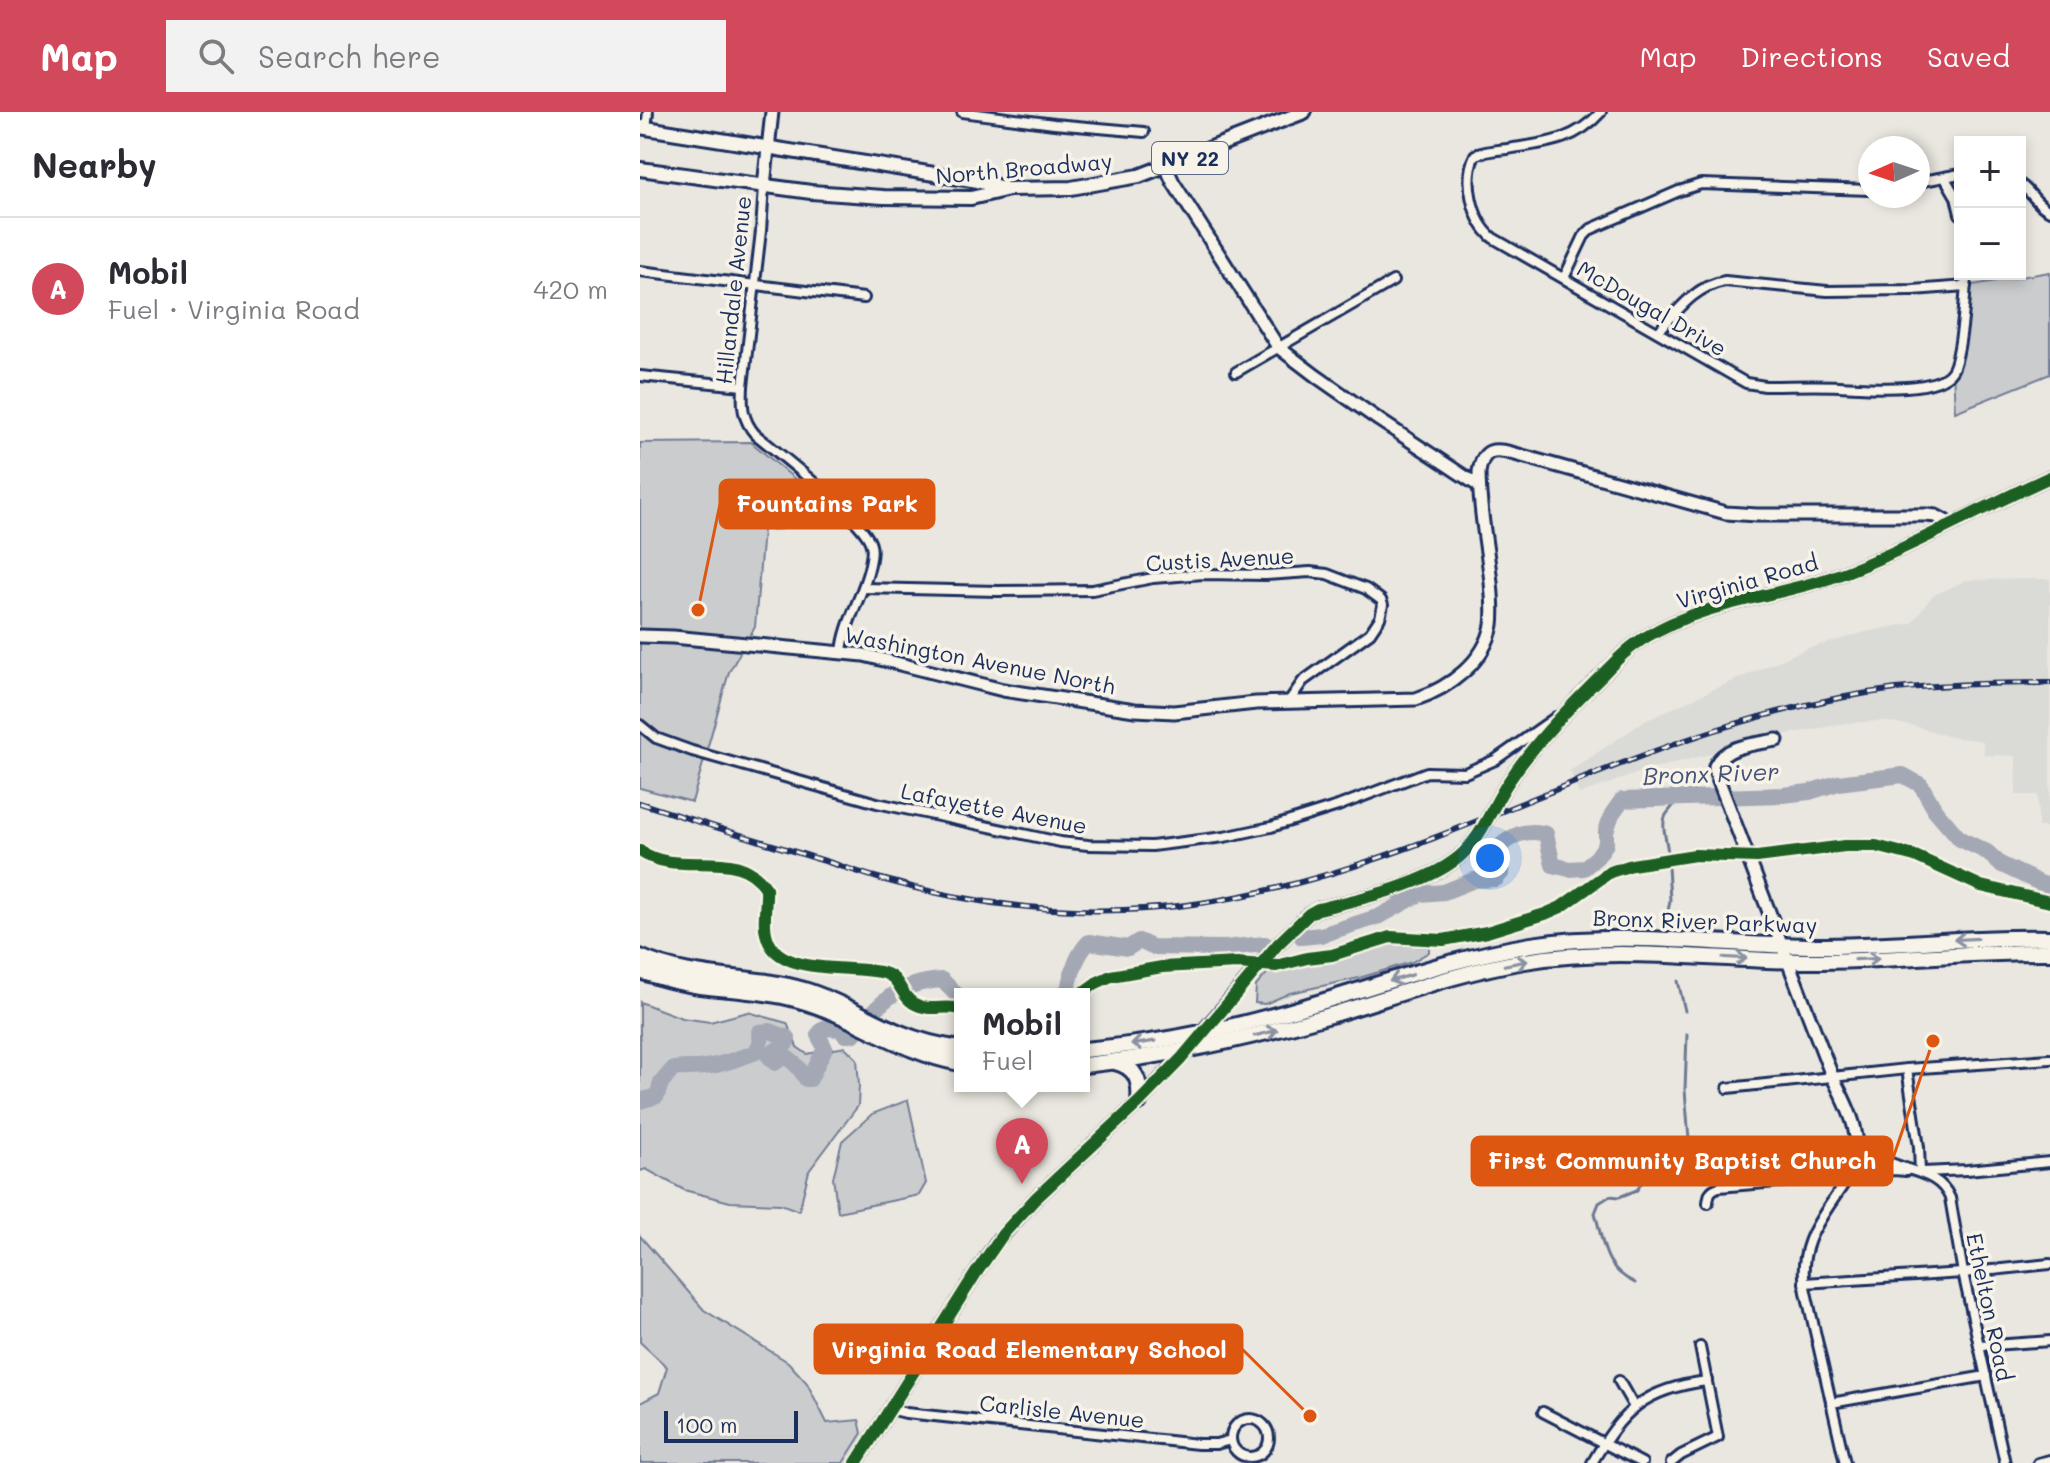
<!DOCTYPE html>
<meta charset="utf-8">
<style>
body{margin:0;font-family:Mali,sans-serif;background:#f2f2f3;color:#2b2b33}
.controls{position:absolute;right:24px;top:24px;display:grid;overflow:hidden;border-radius:0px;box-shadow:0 4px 12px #0003}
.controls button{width:72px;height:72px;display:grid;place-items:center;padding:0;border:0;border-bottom:2px solid #e1e1e2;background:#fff;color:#2b2b33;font:40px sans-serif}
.compass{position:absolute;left:1218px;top:24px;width:72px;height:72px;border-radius:50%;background:#fff;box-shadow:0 4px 12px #0003;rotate:267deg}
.scale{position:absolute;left:24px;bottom:20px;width:134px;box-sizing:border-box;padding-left:8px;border:4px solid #1b2f5e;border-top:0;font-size:22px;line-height:28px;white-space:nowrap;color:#1b2f5e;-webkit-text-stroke:6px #f7f3e8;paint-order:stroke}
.you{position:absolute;left:850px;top:746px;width:28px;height:28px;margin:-20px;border:6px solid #fff;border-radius:50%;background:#1a73e8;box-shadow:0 0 0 12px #1a73e833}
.badge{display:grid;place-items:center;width:52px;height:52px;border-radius:50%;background:#d1495b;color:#fff;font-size:26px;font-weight:700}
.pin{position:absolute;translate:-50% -66px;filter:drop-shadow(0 2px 4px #0008)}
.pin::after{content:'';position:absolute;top:42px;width:28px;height:24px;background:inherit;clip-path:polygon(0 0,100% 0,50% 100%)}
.popup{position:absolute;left:314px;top:876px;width:136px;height:104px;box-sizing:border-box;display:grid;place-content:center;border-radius:0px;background:#fff;filter:drop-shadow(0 2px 6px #0005);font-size:26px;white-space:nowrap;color:#7c7c81}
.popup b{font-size:30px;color:#2b2b33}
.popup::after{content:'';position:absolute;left:50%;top:100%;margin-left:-16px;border:16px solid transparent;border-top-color:#fff}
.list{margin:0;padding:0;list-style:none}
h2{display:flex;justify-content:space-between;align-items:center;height:104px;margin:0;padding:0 32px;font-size:34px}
h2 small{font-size:26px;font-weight:400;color:#7c7c81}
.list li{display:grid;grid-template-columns:52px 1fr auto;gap:24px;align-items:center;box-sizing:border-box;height:144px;padding:0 32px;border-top:2px solid #e1e1e2}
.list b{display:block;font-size:30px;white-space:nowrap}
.list p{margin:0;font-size:26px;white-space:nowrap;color:#7c7c81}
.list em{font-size:26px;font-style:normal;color:#7c7c81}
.icon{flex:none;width:44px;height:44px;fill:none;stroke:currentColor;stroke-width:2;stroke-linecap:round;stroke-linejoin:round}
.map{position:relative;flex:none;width:1410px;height:1351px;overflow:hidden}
header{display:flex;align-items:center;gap:48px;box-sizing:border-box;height:112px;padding:0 40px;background:#d1495b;color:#fff}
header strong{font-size:38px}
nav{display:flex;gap:44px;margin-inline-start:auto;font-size:28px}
.search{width:560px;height:72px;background:#f2f2f3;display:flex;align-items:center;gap:20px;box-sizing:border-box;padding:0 28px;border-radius:0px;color:#7c7c81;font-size:30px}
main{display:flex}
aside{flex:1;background:#fff}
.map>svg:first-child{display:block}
.built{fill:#dadad6}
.green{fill:#cbcccd;stroke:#737e96;stroke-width:2}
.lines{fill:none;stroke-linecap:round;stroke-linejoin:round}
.stream{stroke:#6d7892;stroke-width:3}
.river{stroke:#a3a8b4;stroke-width:16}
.street-casing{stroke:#1b2f5e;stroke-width:14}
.secondary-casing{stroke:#1b2f5e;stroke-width:17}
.primary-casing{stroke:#1b2f5e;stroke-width:18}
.highway-casing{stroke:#1b2f5e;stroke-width:20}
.street{stroke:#f7f3e8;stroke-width:8}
.secondary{stroke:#f7f3e8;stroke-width:11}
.primary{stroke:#f7f3e8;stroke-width:12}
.highway{stroke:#f7f3e8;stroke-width:14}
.rail-casing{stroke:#1b2f5e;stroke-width:6}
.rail{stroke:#f7f3e8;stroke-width:3;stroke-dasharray:9;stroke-linecap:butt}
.cycleway-casing{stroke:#f7f3e8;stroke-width:17}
.cycleway{stroke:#1b5e20;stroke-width:12}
.oneway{stroke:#8991a3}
.labels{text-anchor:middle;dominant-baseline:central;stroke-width:7;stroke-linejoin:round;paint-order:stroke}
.shield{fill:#f7f3e8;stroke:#5d6a87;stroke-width:2}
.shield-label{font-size:20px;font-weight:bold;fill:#1b2f5e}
.street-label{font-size:22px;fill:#1b2f5e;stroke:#f7f3e8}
.water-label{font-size:24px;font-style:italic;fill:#445378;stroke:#f7f3e8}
.leader{fill:none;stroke:#de5710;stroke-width:3}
.callout-dot{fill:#de5710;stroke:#f7f3e8;stroke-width:3}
.callout{fill:#de5710;stroke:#de5710;stroke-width:3}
.callout-label{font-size:24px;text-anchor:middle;font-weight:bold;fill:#fff}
</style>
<header>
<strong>Map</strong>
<div class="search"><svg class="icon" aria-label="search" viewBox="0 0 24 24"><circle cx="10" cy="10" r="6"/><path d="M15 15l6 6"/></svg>Search here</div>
<nav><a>Map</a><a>Directions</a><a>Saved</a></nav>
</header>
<main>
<aside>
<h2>Nearby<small></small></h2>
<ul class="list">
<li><span class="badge">A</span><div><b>Mobil</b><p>Fuel · Virginia Road</p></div><em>420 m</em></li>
</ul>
</aside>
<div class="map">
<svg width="1410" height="1351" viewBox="0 0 1410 1351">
<rect width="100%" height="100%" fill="#eae7e0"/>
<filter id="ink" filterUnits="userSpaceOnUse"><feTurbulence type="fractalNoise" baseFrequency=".0125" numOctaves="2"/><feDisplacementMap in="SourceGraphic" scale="16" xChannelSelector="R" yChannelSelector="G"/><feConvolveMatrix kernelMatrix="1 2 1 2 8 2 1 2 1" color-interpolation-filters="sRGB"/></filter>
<g filter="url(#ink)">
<polygon class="built" points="1410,467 1410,715 1398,715 1398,683 1376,683 1376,644 1344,643 1343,629 1311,625 1275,614 1243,609 1207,611 1148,622 1007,658 939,682 930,659 1003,610 1068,580 1166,537 1230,519 1272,511 1292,484 1327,468"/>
<g class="green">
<polygon points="1410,160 1410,262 1315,300 1313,258 1326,174"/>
<polygon points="111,330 162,373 147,412 142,417 123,418 115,515 89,560 52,690 0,676 0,331"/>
<polygon points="746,832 789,835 789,840 772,850 719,866 650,881 625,892 615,891 616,874 629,859 691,849 733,834"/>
<polygon points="0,890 42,906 70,910 108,900 147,911 157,935 167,942 205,935 217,947 219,973 218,994 169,1059 159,1099 141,1092 90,1090 44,1078 6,1057 0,1059"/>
<polygon points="268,988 286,1071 279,1083 198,1100 193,1066 202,1029 232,1002"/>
<polygon points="0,1124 64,1198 148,1250 167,1271 187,1311 219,1308 222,1321 203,1351 0,1351 0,1291 19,1281 27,1255 0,1230"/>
</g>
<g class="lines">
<g class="stream">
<path d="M1028,743C1028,731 1020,714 1026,703C1030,697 1035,693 1038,686"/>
<polyline points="1025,817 1030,788 1028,754"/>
<polyline points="1038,869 1045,899"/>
<path d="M995,1171C963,1156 964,1132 955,1101L959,1091L970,1084L979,1085L997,1078L1007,1063L1042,1049L1050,1040L1045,978L1047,922"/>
</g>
<g class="river">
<path d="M662,825L681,823L740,804L780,782L804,780L834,768L856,767L862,760L855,739C869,724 886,716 906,722L913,753L929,757L944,756L957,745L966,732V719L972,702L982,688L1143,683L1169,680L1198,671L1263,663L1281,673L1295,698L1320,727L1347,740L1360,752L1402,772L1410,773"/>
<path d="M421,882L428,879C431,861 436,843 449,830L488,836L499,829L512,835L584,836L625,832"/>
<path d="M0,989L17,984L21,971L33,957C44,955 54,957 65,955C83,953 99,946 116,940L121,929L119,920L130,919L148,926L146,932L128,943L135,951L144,944C155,950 161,957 166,967H170L185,936L178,923L184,916L200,917L205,923L214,922C243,888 255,872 302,868L318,884H320"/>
</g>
<defs>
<g id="street">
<polyline points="322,0 414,12 504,20"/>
<path d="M961,0C934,30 905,31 867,37C856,38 845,39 835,43C823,67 832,109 853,126L1106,271L1125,274C1150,274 1174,273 1199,274C1223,275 1297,282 1312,259C1321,245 1326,180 1326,162"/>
<polyline points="6,16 8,0"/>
<polyline points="1305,66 1316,85 1320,102"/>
<polyline points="1278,70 1320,62"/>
<path d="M1380,72C1392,80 1396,93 1410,99"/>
<path d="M124,74L121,119L103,274C102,293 102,307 115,322C138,341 226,409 231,433C233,439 231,447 230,452C224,483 204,510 202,541"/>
<polyline points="0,159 224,186"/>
<polyline points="924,166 944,124 951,117 1039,79 1061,72 1230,78"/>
<path d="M1018,220C1038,198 1055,174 1085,169L1187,179L1273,178L1326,174"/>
<polyline points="596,260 753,169"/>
<polyline points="0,264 103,274"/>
<polyline points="223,476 358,479 452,478 513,466 563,462 626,463 670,460 687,462 726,477 741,488 743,493 740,506 730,521 663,569 649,589"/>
<polyline points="0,613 16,626 52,639 237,691 420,730 448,733 512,734 584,725 631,715 698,694 787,660 825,661 855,648 916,605"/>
<polyline points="1267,957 1279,1035 1280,1060"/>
<polyline points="1088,976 1267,957 1410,947"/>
<path d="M1217,1032C1229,1037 1239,1046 1251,1051C1274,1061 1299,1061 1310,1086L1323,1161L1365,1351"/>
<polyline points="1283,1060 1327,1058 1410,1050"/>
<path d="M1068,1091C1069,1081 1070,1078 1079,1075L1209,1064L1254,1058L1266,1059"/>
<polyline points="1164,1171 1323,1161 1410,1152"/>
<polyline points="1339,1234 1410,1229"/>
<polyline points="979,1269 994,1295"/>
<polyline points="1191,1291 1346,1264"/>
<polyline points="250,1297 266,1301 558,1332 576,1332 591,1328"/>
<polyline points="903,1300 1002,1351"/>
<circle cx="610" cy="1326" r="19"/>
<path d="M952,1351C983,1298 1004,1277 1067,1269"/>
<polyline points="1031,1351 1041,1343 1078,1325 1060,1235"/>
<path d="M1205,1351L1166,1180C1155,1130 1185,1103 1209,1064"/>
<polyline points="1398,1351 1410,1348"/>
</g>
<g id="secondary">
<polyline points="526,55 533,70 638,235 676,264 739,308 839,374"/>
<polyline points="124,74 132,0"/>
<path d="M0,524L33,525L224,543L363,578L495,598L534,600L616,591L776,587C809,576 845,550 852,513C854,499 852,484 851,470C847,434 839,397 839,360C843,336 854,336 875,342L1086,401L1117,403H1286L1296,404L1311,412"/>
<path d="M1137,628C1116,632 1085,633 1075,654V659L1192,964C1208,995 1228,1030 1209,1064"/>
<path d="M560,923L638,832L669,802L678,797C721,787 785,773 819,745C842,726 852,694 869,669C893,633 925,600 956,569C972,553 987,536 1006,525C1061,491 1129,486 1190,466C1266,439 1337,398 1410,365"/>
<polyline points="216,1351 336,1161 359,1127 395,1087 499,990 550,937"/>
</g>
<g id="primary">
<polyline points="0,15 332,68 364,76"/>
<polyline points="0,57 171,80 243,85 331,86 369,77 431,76 499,64 664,0"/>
</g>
<g id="highway">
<path d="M0,845C53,869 110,862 164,878C198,888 227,907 260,921C279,929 300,934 320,937"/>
<path d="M0,859C20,866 40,871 60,874C93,878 127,879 159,888C216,904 259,940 320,951"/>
<path d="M444,938C510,932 576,920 640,902C723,879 805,847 891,833C983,819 1076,833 1168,834C1249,835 1329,824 1410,826"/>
<path d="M475,950C496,955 501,969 499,990"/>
<path d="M444,953C527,944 607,927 687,904C752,885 817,860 885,849C977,834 1070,848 1162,849C1245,850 1327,839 1410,840"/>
</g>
</defs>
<use href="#street" class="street-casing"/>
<use href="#secondary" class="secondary-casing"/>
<use href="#primary" class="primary-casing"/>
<use href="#highway" class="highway-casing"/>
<use href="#street" class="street"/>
<use href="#secondary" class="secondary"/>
<use href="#primary" class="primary"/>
<use href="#highway" class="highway"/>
<defs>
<path id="rail" d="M0,691C58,710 117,728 175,746C196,752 217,760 238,766C317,789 402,801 484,798C699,791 884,678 1085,615C1140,598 1198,584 1256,577C1307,572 1359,571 1410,571"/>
</defs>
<use href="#rail" class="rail-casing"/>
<use href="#rail" class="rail"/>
<defs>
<g id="cycleway">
<path d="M0,739C40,767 96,731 126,776C127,791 122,811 127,825C138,865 212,852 244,861C260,865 260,883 273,891C290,901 304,892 320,897"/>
<polyline points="441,882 456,871 471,864 522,855 597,851 636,854 667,846 692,843 750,825 803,828 847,820 905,802 921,795 970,760 992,753 1055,743 1117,745 1205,734 1236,734 1275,744 1341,774 1410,790"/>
<path d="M216,1351L336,1161L363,1122L395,1087L499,990L541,947L638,832L669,802L678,797C721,787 785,773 819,745C842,726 852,694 869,669C893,633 925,600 956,569C972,553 987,536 1006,525C1061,491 1129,486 1190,466C1266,439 1337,398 1410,365"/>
</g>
</defs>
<use href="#cycleway" class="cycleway-casing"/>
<use href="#cycleway" class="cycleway"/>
</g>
<defs><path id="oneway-shaft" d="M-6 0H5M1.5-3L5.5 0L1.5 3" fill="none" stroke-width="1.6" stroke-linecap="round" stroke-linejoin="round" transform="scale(2)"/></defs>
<g class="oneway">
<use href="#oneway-shaft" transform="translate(1326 827) rotate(177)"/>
<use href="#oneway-shaft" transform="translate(1095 846) rotate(3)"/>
<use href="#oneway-shaft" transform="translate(1227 847) rotate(-3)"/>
<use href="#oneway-shaft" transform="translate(876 851) rotate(-11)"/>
<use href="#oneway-shaft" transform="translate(761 866) rotate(164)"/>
<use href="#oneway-shaft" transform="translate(626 921) rotate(-14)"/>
<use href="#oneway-shaft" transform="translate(503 931) rotate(171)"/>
</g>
</g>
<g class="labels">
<rect class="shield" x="512" y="30" width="76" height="32" rx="6"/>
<g class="shield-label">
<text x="550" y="46">NY 22</text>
</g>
<g class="street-label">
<text transform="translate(384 56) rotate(-5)">North Broadway</text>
<text transform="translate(93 178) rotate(-84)">Hillandale Avenue</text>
<text transform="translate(1012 196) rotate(30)">McDougal Drive</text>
<text transform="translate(580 447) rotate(-3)">Custis Avenue</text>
<text transform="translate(1107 469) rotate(-16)">Virginia Road</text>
<text transform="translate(340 548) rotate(11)">Washington Avenue North</text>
<text transform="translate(354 696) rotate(11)">Lafayette Avenue</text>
<text transform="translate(1065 809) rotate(2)">Bronx River Parkway</text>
<text transform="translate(1350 1195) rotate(78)">Ethelton Road</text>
<text transform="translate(422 1299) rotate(6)">Carlisle Avenue</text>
</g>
<g class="water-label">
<text transform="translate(1071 661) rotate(-2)">Bronx River</text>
</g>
</g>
<path class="leader" d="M58 498L80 392M1293 929L1252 1049M670 1304L602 1237"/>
<g class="callout-dot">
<circle cx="58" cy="498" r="8"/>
<circle cx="1293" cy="929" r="8"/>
<circle cx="670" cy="1304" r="8"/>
</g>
<g class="callout">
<rect x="80" y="368" width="214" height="48" rx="8"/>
<rect x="832" y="1025" width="420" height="48" rx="8"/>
<rect x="175" y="1213" width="427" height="48" rx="8"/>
</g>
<g class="callout-label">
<text x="187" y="400">Fountains Park</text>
<text x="1042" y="1057">First Community Baptist Church</text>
<text x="389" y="1246">Virginia Road Elementary School</text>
</g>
</svg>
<div class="controls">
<button>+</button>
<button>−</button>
</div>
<svg class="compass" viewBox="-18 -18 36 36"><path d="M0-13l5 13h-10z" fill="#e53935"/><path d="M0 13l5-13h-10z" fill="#7c7c81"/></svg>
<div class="scale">100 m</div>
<div class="you"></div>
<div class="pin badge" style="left:382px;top:1072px">A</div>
<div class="popup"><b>Mobil</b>Fuel</div>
</div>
</main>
